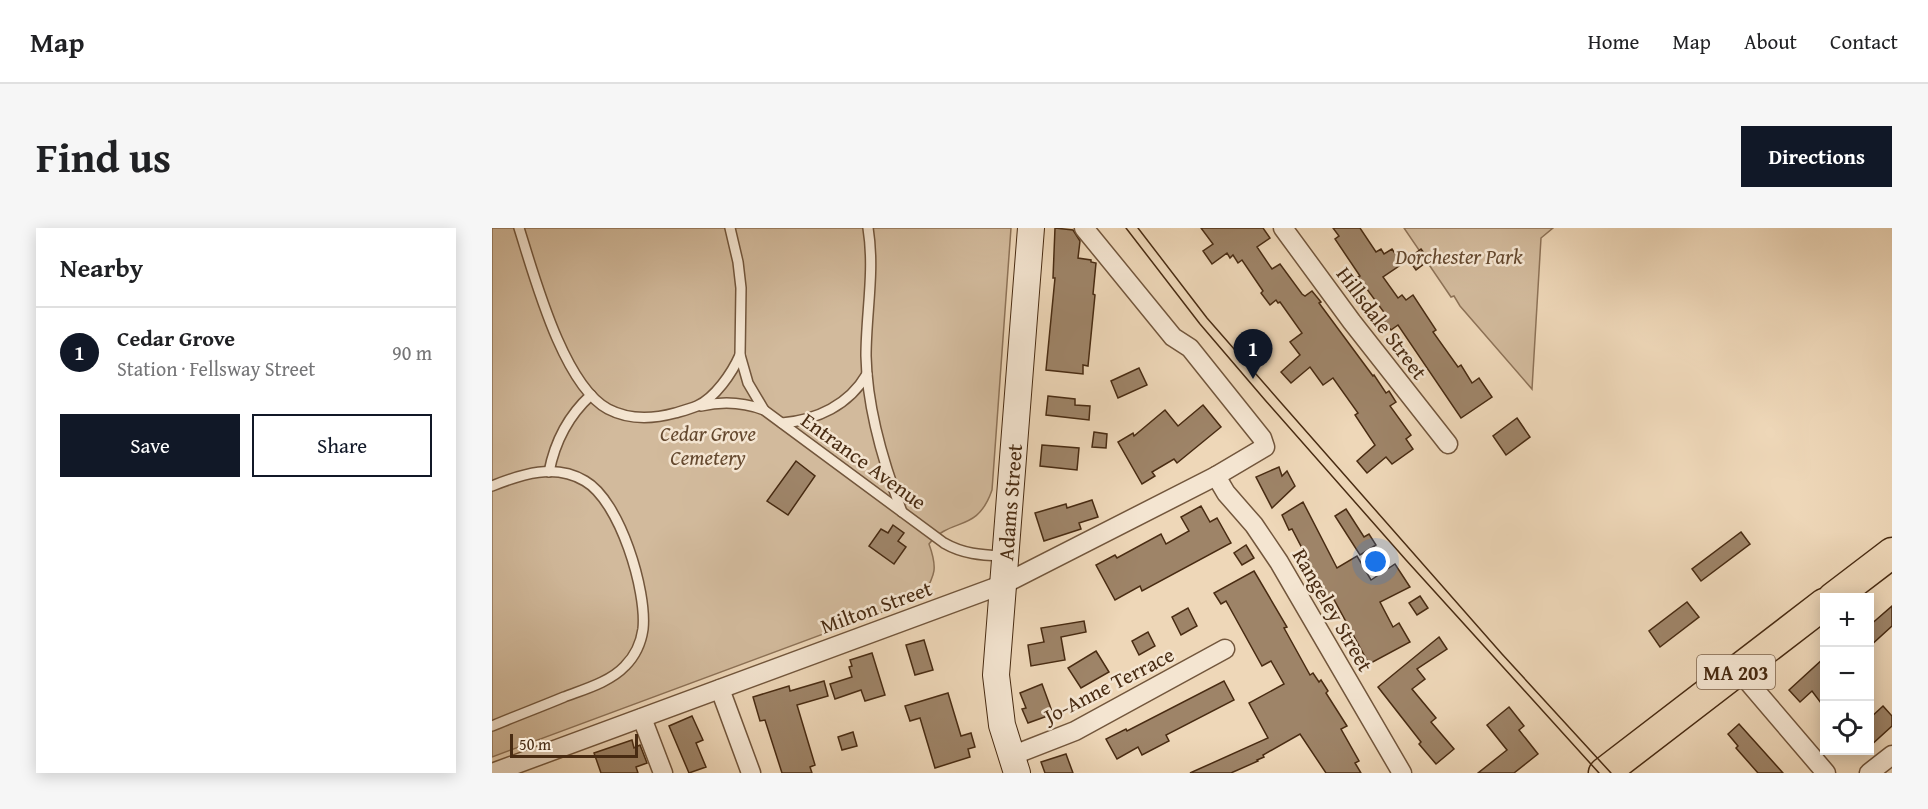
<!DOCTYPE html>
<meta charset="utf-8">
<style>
body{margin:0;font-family:"Gentium Book Plus",serif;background:#f6f6f6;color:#202124}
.controls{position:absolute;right:18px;bottom:18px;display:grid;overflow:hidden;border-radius:0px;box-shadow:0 3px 15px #0003}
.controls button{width:54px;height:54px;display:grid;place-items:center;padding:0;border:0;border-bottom:2px solid #e0e0e0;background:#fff;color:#202124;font:30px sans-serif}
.scale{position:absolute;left:18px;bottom:15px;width:128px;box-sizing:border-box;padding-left:6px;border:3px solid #482b12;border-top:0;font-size:16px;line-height:21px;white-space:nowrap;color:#482b12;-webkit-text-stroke:4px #f4e5d1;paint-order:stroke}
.you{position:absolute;left:884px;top:334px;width:21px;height:21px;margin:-15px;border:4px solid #fff;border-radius:50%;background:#1a73e8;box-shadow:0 0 0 9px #1a73e833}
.badge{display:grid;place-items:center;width:39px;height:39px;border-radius:50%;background:#111827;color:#fff;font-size:20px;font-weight:700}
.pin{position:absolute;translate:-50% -50px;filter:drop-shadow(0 2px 3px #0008)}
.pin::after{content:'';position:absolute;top:32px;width:21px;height:18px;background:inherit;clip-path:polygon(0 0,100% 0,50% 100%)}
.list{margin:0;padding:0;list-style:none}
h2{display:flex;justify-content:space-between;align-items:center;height:78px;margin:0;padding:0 24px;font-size:26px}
h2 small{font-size:20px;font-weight:400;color:#757577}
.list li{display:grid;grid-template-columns:39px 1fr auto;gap:18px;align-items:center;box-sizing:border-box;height:90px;padding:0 24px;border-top:2px solid #e0e0e0}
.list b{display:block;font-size:22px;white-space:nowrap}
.list p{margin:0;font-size:20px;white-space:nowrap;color:#757577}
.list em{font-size:20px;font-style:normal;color:#757577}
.actions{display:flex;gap:12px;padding:18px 24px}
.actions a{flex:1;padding:14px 0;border:2px solid #111827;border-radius:0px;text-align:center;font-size:21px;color:#111827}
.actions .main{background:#111827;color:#fff}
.icon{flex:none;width:33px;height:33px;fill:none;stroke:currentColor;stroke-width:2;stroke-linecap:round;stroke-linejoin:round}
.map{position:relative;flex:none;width:1400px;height:545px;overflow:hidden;border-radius:0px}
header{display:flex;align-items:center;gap:36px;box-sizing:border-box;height:84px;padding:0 30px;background:#fff;border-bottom:2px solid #e0e0e0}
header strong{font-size:28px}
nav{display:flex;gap:33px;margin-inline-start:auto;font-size:21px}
.intro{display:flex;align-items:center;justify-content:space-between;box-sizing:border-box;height:144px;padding:0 36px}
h1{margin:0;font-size:42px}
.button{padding:15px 27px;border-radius:0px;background:#111827;color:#fff;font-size:21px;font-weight:700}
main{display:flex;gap:36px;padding:0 36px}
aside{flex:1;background:#fff;border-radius:0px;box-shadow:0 3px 15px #0003}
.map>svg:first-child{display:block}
.green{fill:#d2ba9c;stroke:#8d7257;stroke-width:1.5}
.building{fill:#9e8468;stroke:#482b12;stroke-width:1.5}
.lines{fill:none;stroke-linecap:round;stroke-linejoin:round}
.service-casing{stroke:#72563c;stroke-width:12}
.minor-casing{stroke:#72563c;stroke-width:21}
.secondary-casing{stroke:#482b12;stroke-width:28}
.trunk-casing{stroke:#482b12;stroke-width:33}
.service{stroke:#f4e5d1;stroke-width:9}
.minor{stroke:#f4e5d1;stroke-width:18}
.secondary{stroke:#f4e5d1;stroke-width:26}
.trunk{stroke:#eed7b8;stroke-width:30}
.tram{stroke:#482b12;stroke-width:1.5}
.labels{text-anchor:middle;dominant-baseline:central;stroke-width:5;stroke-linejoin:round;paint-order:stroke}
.shield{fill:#f4e5d1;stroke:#7c634b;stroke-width:1.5}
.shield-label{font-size:20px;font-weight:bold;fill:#482b12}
.park-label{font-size:21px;font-style:italic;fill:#64482e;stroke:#f4e5d1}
.street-label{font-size:21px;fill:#482b12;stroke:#f4e5d1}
</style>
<header>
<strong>Map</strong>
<nav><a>Home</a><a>Map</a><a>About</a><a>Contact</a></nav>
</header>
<div class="intro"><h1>Find us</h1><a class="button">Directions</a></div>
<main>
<aside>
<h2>Nearby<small></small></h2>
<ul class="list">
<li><span class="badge">1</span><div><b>Cedar Grove</b><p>Station · Fellsway Street</p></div><em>90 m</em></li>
</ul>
<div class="actions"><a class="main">Save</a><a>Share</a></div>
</aside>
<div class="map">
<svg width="1400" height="545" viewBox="0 0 1400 545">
<rect width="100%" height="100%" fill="#eed7b8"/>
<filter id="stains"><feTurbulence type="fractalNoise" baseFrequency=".00333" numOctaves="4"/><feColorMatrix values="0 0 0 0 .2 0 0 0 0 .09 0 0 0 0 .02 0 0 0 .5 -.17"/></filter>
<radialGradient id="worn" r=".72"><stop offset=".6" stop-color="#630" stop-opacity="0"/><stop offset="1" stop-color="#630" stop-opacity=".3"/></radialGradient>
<g class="green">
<path d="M0,0H519L500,262C485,306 459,288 437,316C446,341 443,346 431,369L0,529Z"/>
<polygon points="912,0 1061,0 1049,10 1040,161 968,78 962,68 959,69"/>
</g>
<g class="building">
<polygon points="563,0 581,2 588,13 586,30 599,32 599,34 604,35 601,66 603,67 596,138 591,137 591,146 554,142 563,50 561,50"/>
<polygon points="709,0 771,0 778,10 765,19 780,41 788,36 810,66 813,68 820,63 829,74 827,75 881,148 882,147 894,165 897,163 904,174 898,178 919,207 914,211 921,221 900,236 894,229 875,245 865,233 883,217 863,187 866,185 841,150 831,157 818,139 799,155 789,144 808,127 798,114 810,105 788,74 786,75 784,72 778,77 769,65 771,63 750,32 746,35 741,27 738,30 735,25 720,36 711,23 721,16"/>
<polygon points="841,0 868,0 884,24 889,21 892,26 900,21 910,36 891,49 906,70 910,67 914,72 921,67 944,102 941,104 966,139 969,137 980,155 987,150 1000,169 969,190 906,97 899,102 890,90 894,87 866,49 868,48 843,11 847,8"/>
<polygon points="929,21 937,32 924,42 916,31"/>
<polygon points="647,140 655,157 626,170 619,153"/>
<polygon points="556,168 583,171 583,177 598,178 597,192 554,187"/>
<polygon points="711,177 729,199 685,235 682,231 660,244 663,248 650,256 626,214 641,205 642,208 673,182 686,198"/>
<polygon points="1025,190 1038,209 1014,227 1001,208"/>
<polygon points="602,204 615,206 614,220 600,219"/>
<polygon points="550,217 587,220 585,242 548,238"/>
<polygon points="304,233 323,248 296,287 275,273"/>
<polygon points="787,239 790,248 795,243 803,258 780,280 764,249"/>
<polygon points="600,272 606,289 587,295 589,301 552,313 543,285 574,276 575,280"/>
<polygon points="811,274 845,340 865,328 879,352 903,336 918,359 888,374 901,399 907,395 918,414 877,436 840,368 836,370 800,301 797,302 790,287"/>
<polygon points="709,278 718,294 725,290 739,315 650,363 648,358 623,372 604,337 623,327 625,330 669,306 674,316 697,303 689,289"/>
<polygon points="854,281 872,309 877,306 884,317 868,327 843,288"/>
<polygon points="401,297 412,305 406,313 414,319 402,336 377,318 389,301 396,305"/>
<polygon points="1249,304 1258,316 1209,353 1200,341"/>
<polygon points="754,317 762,330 750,337 742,325"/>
<polygon points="762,343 795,399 792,400 818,447 821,445 827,454 829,452 836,463 834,465 855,498 849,501 867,533 863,535 869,545 834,545 808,506 771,527 772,529 765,532 766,533 739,545 698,545 776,510 757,475 792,456 779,433 770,438 734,373 729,376 722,365"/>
<polygon points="928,368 936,380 925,387 917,375"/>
<polygon points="1195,374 1207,389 1168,419 1157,403"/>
<polygon points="1400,378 1400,398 1377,419 1377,398"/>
<polygon points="696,380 705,398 689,407 680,389"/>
<polygon points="592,393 594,404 569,409 573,432 539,438 536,417 552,414 549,400"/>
<polygon points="656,404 663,418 647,427 640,413"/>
<polygon points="947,409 955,421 925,441 933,451 920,461 944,490 939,494 962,521 944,536 927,516 929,514 886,459"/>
<polygon points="432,412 441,442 423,447 414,417"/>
<polygon points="604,423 617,444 589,460 576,440"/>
<polygon points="380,425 393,467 373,473 369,462 343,471 338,456 360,449 357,439 360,438 358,432"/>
<polygon points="1332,430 1332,479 1320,463 1308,474 1297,462"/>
<polygon points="332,453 336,468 305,477 323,537 318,539 320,545 290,545 273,492 268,493 261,469 297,458 298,463"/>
<polygon points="732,453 742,472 674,507 677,513 650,527 646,519 625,531 614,511 634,501 635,503"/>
<polygon points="550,456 561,486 536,495 530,481 534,480 528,465"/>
<polygon points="456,465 469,508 479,505 483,519 476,521 478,529 443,540 428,490 418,493 413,478"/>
<polygon points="1391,478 1400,488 1400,498 1377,519 1377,491"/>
<polygon points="1017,479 1032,498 1027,502 1046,526 1022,545 986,545 1015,522 995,497"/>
<polygon points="200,488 211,512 204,515 214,539 197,545 177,498"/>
<polygon points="1247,496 1274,526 1291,545 1266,545 1244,520 1246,518 1236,506"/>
<polygon points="361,504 365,518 350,522 346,509"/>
<polygon points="140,512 142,520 148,517 155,535 144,539 146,545 109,545 102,525"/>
<polygon points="574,526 581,545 553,545 549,534"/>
</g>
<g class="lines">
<defs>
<g id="service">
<path d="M27,0C42,47 71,157 116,181C137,192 161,191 183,185C190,183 198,181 205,178C223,170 240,145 248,127"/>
<polyline points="238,0 246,34 249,60 248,127 256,155 272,182"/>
<path d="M376,0C383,43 374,85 374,128C375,178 392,237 410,284"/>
<path d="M209,178C231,173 251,174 272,182L452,315C471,326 489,327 510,328"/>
<path d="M290,195C325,192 357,177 375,146"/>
<path d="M57,244C63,213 76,188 99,167"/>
<path d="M0,258C30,246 63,235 93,253C128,273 155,363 151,401C149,415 143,428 133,438C118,454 93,461 72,469C48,479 24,488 0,498"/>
</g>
<g id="minor">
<polyline points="791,0 860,94 956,216"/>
<polyline points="724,248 734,265 762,297 787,334 910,545"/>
<polyline points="1246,442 1334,545"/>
<polyline points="228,461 259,545"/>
<polyline points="150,490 171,545"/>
<polyline points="519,528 583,503 733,421"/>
<polyline points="0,545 512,356 724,248 773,219 770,210 698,120 681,109 592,0"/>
<polyline points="1377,545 1400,527"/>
</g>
<g id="secondary">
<path id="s1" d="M525,545L510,497L504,447L539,0"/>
</g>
<g id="trunk">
<polyline points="1341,370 1400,325"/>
<polyline points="1112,545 1332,376"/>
</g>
</defs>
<use href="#service" class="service-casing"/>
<use href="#minor" class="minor-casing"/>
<use href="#secondary" class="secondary-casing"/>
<use href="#trunk" class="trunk-casing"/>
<use href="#service" class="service"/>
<use href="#minor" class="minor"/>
<use href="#secondary" class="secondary"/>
<use href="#trunk" class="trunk"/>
<g class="tram">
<polyline points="634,0 708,96 773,172 914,332 1107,545"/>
<polyline points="646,0 715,90 791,177 1010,426 1119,545"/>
</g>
</g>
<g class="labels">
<rect class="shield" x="1205" y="427" width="78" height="34" rx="4.5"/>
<g class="shield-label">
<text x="1244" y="444">MA 203</text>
</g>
<g class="park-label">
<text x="967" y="28">Dorchester Park</text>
<text x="216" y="205">Cedar Grove<tspan x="216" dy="24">Cemetery</tspan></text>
</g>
<g class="street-label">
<text transform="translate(890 95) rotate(53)">Hillsdale Street</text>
<text transform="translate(372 233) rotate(36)">Entrance Avenue</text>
<text stroke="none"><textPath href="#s1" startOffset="274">Adams Street</textPath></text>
<text transform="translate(384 379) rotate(-20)">Milton Street</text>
<text transform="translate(841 382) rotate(60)">Rangeley Street</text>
<text transform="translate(617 457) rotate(-27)">Jo-Anne Terrace</text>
</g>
</g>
<rect width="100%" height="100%" filter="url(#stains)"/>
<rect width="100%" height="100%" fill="url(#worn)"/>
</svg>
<div class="controls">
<button>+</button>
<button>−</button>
<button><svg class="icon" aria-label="locate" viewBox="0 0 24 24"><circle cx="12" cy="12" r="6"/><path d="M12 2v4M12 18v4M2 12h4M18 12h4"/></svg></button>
</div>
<div class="scale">50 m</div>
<div class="you"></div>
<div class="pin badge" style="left:761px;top:151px">1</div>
</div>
</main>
